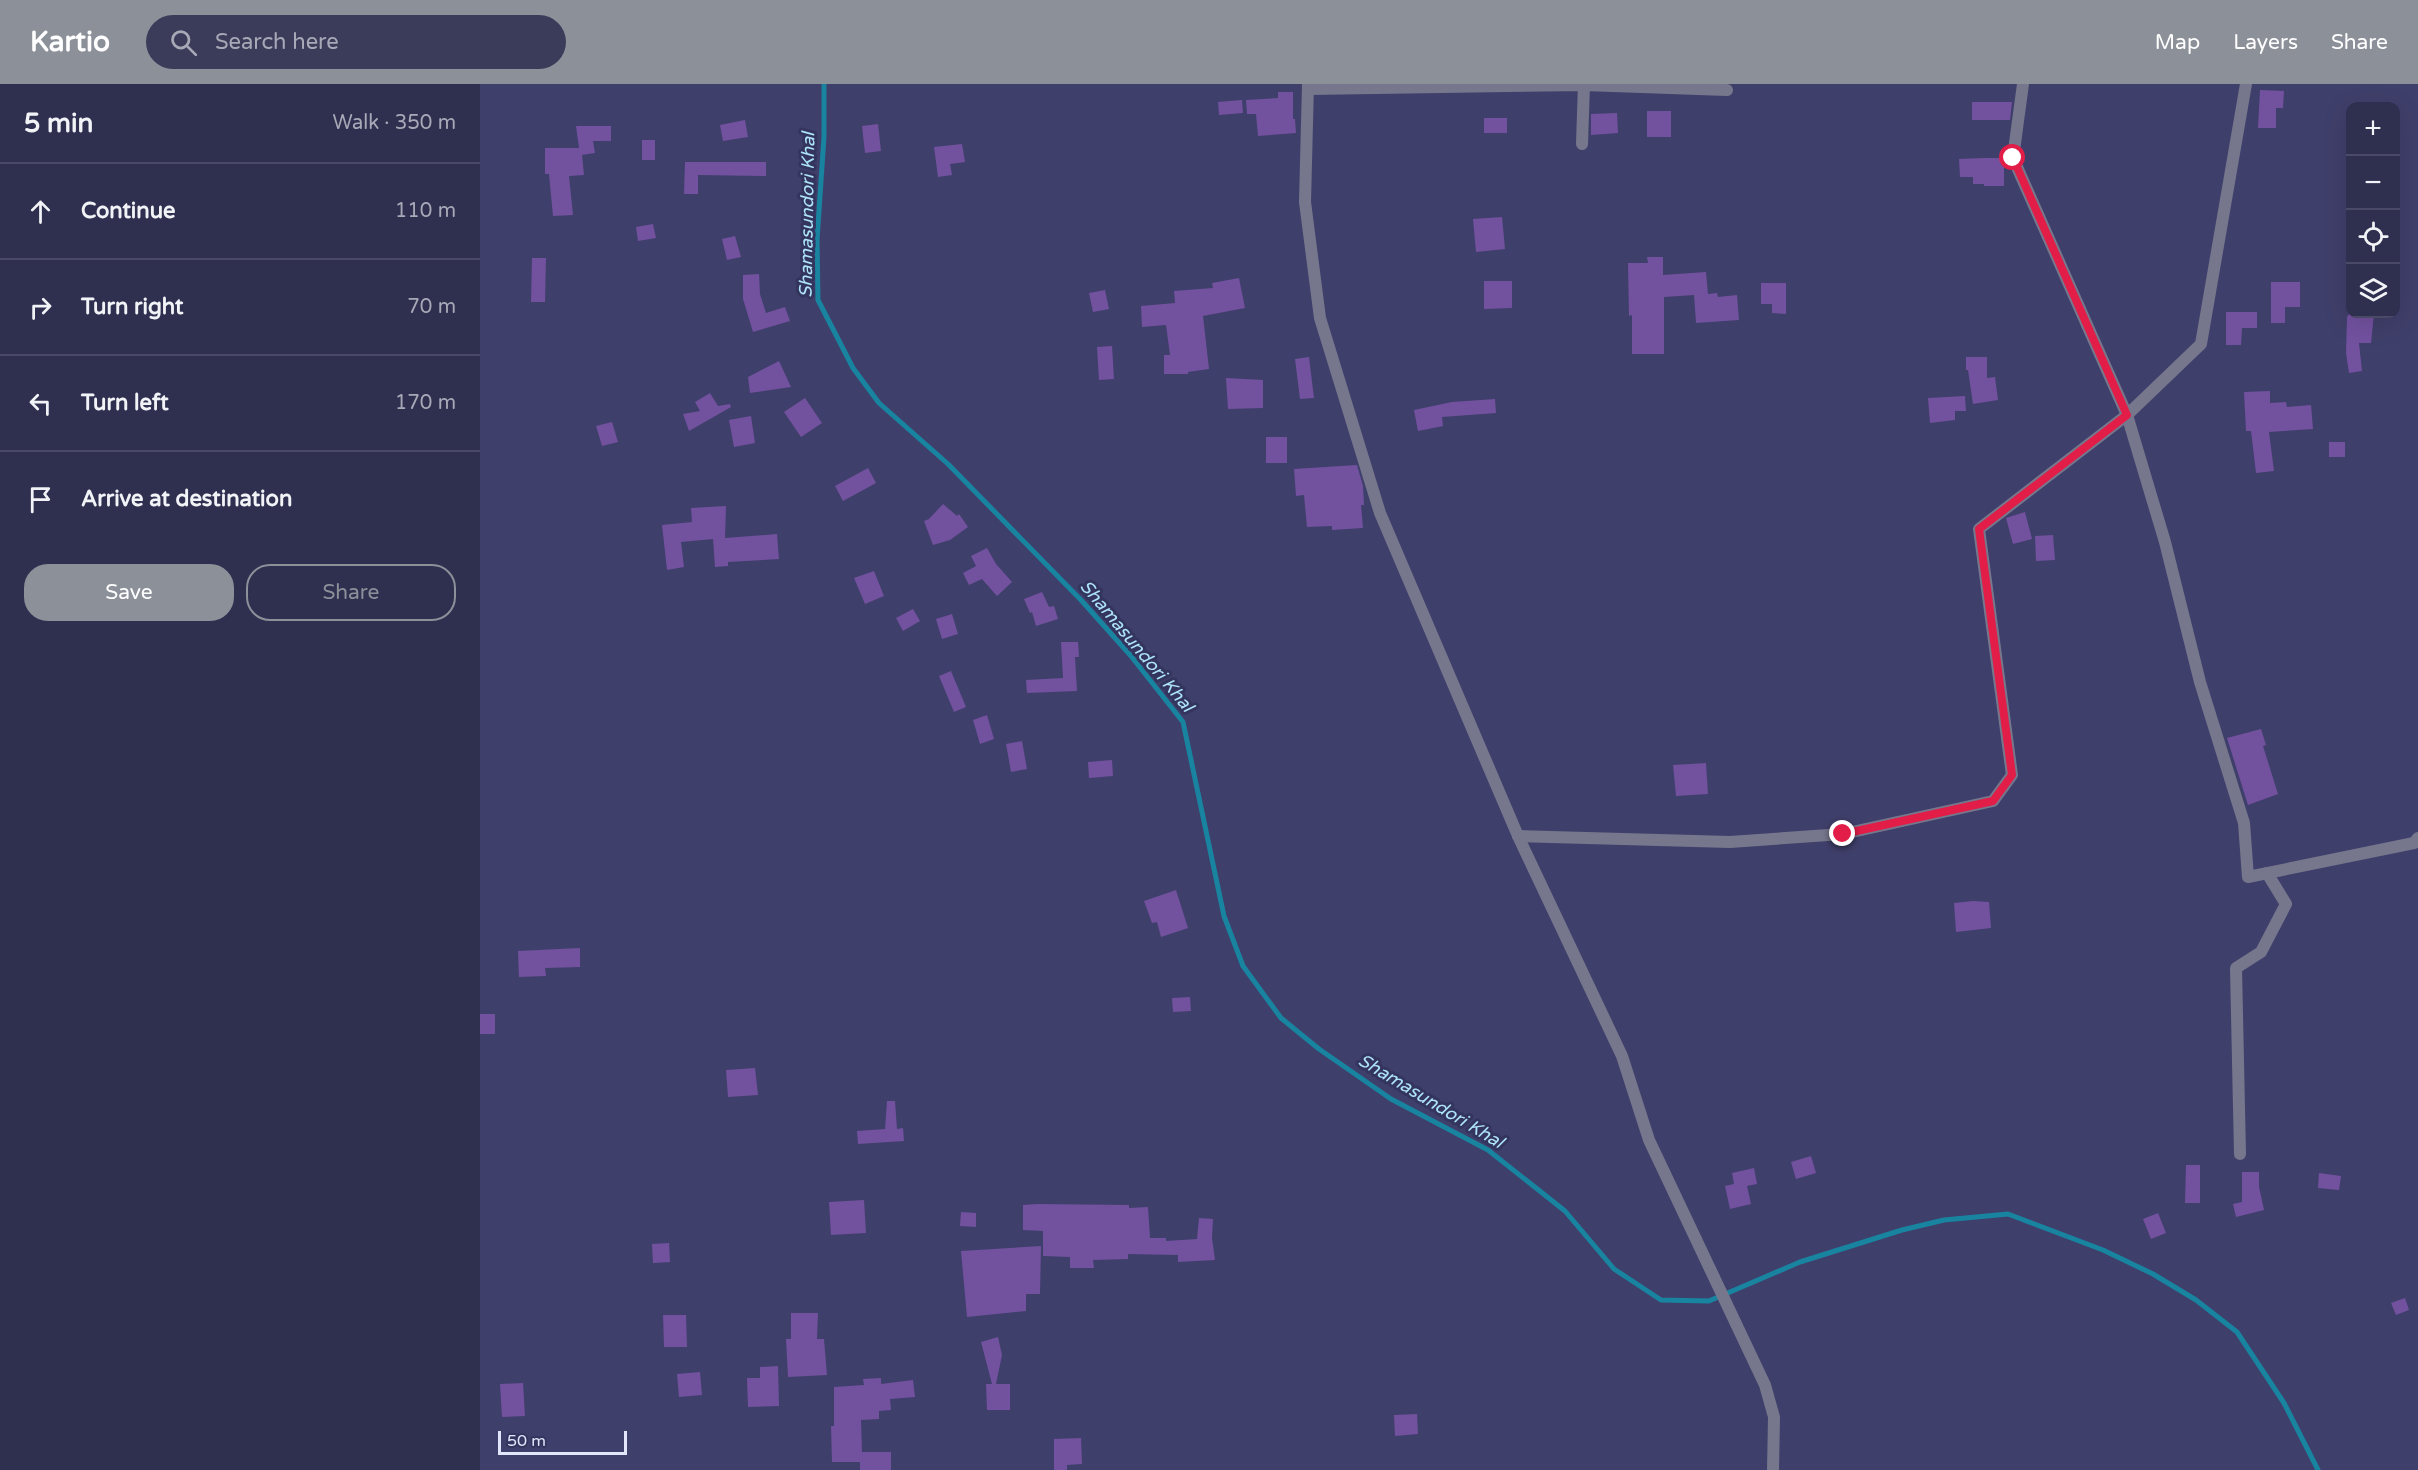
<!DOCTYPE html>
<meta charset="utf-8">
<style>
body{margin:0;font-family:"Varela Round",sans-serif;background:#3b3b5a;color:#f1f3f6}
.controls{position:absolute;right:18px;top:18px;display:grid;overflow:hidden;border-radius:12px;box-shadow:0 6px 24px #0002}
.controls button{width:54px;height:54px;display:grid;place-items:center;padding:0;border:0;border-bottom:2px solid #4a4a67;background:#2f2f50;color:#f1f3f6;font:30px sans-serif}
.scale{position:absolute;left:18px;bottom:15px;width:129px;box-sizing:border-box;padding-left:6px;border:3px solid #e3e5fa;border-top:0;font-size:16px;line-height:21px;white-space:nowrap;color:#e3e5fa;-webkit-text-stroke:4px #34355f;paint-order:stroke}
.stop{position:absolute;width:18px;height:18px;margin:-14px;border:4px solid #e11d48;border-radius:50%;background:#fff}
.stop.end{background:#e11d48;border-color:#fff;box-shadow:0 2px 6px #0008}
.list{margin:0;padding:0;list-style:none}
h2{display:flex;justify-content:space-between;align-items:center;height:78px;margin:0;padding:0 24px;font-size:26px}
h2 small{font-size:20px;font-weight:400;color:#a7a9b7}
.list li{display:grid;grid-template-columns:39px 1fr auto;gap:18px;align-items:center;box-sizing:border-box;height:96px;padding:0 24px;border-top:2px solid #4a4a67}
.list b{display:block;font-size:22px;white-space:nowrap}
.list em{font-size:20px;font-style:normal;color:#a7a9b7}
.actions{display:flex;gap:12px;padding:18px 24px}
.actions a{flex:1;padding:14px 0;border:2px solid #8c9099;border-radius:24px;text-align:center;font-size:21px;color:#8c9099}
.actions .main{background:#8c9099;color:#fff}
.icon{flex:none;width:33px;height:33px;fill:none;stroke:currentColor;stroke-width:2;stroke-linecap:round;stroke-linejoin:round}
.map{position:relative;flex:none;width:1938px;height:1386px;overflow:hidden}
header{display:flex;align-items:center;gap:36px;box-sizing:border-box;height:84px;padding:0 30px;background:#8c9099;color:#fff}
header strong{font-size:28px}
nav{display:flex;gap:33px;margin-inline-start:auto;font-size:21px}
.search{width:420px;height:54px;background:#3b3b5a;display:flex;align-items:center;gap:15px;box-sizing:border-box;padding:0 21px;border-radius:33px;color:#a7a9b7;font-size:22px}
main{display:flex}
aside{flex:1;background:#2f2f50}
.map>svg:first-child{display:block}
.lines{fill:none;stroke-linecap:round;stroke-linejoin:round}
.stream{stroke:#1884a0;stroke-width:5}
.building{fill:#72519f}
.street{stroke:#76778d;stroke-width:12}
.route{stroke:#e11d48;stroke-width:8}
.labels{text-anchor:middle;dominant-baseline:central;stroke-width:6;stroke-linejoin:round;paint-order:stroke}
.water-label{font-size:18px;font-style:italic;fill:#aee4f8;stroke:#34355f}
</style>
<header>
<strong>Kartio</strong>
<div class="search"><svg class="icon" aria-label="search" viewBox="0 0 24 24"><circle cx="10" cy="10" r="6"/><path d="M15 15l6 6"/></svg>Search here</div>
<nav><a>Map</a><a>Layers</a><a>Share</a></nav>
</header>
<main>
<aside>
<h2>5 min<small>Walk · 350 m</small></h2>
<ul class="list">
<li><svg class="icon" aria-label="ahead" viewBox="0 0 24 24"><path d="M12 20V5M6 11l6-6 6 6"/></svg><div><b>Continue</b></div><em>110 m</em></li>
<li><svg class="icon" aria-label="right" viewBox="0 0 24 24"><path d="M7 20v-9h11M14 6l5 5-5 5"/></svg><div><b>Turn right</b></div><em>70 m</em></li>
<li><svg class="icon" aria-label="left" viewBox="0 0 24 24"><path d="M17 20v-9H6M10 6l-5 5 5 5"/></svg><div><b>Turn left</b></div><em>170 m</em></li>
<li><svg class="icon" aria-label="arrive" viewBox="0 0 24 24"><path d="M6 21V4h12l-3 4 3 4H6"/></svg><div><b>Arrive at destination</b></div></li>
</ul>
<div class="actions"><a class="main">Save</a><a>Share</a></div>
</aside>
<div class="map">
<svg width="1938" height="1386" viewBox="0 0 1938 1386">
<rect width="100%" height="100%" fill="#3f3f6b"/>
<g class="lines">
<polyline class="stream" points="344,0 344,53 337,156 338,216 373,284 399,319 468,380 601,516 651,572 703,638 744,832 763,882 801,934 839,965 911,1015 1008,1066 1085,1127 1134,1185 1181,1216 1229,1217 1320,1178 1422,1146 1464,1136 1528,1130 1623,1166 1673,1190 1716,1216 1757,1248 1804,1319 1838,1386"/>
</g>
<g class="building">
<polygon points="1780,6 1804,7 1803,24 1796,24 1796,44 1778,44"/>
<polygon points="798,8 813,8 813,35 815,35 816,49 778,52 776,30 767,30 766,16 798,14"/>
<polygon points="762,16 763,29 739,31 738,18"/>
<polygon points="1492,18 1532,18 1530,36 1492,36"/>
<rect x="1167" y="27" width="24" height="26"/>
<polygon points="1137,29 1138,49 1111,51 1111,30"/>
<rect x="1004" y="34" width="23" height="15"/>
<polygon points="265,36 268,53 243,57 240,41"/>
<polygon points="398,40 401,67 385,69 382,42"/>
<polygon points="96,42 131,42 131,57 113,57 115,69 102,71 104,91 89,92 93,131 73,132 69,90 65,90 65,64 99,64"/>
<rect x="162" y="56" width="13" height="20"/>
<polygon points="482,60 485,78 470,80 472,91 458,93 454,63"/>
<polygon points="1504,74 1524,74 1524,102 1504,102 1504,100 1493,100 1493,93 1480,93 1479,75"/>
<polygon points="205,78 286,78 286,92 218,91 218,110 204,110"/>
<polygon points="1022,133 1025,165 996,168 993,135"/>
<polygon points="173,140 176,154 158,157 156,143"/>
<polygon points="255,152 261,173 247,176 242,155"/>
<polygon points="1167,173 1183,173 1183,191 1226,188 1228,210 1237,209 1238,213 1257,211 1259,236 1216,239 1214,211 1184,213 1184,270 1152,270 1152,231 1149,232 1148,179 1168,179"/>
<polygon points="52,174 66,174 65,218 51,218"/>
<polygon points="279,190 280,210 286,229 305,223 310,237 273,248 263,215 263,191"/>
<polygon points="759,194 765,224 723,232 729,285 708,288 708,290 684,290 684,271 690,271 686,241 662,243 661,222 695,219 694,207 733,204 732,199"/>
<polygon points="1004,197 1032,197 1032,224 1004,225"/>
<polygon points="1791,198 1820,198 1820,223 1805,223 1805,239 1791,239"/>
<polygon points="1281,199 1306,199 1306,230 1292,229 1292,220 1281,220"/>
<polygon points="625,206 629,225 613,228 609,209"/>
<polygon points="1746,228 1777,228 1777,244 1762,244 1761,261 1746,261"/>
<polygon points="1869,230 1894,230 1891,259 1879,259 1882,287 1869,289 1866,269 1867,233"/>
<polygon points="632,262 634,295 619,296 617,263"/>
<polygon points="829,273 834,314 820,315 815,275"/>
<polygon points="1486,273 1507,273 1507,294 1515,293 1518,316 1493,320 1488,286 1486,286"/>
<polygon points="299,277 311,303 270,309 268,293"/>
<polygon points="746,294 783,296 783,324 748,325"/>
<polygon points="1790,307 1790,319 1806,318 1807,323 1831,321 1833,345 1789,348 1794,387 1776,389 1771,347 1766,347 1764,308"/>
<polygon points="230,309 238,322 250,320 251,323 209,347 203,330 220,327 215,318"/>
<polygon points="1485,312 1486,327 1475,327 1475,336 1450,339 1448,314"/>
<polygon points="325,314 342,339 321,353 304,328"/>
<polygon points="1015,315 1016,329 962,333 963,342 938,347 934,326 972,318"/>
<polygon points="271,332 275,359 254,363 249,336"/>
<polygon points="132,338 138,358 122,362 116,342"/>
<rect x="786" y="353" width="21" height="26"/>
<rect x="1849" y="358" width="16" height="15"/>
<polygon points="877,381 883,402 884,421 881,421 883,444 852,446 852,442 827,443 824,411 816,412 814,385"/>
<polygon points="388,384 396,399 363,417 355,402"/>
<polygon points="463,420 477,432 479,430 488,443 470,456 453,461 444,437 449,435"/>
<polygon points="246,422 245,454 297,450 299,475 248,478 248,482 235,483 233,455 201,458 204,483 187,486 182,441 212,438 211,424"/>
<polygon points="1545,428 1552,455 1533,460 1526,434"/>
<polygon points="1573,451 1575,476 1556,477 1555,452"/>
<polygon points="507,464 516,480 532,498 517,512 502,495 489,501 483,489 496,482 491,472"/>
<polygon points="394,487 404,512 385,520 374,494"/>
<polygon points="562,508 569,523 574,522 578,535 556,542 552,528 550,529 544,515"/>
<polygon points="433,525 440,537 423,547 416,534"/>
<polygon points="472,530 478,550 462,555 456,535"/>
<polygon points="581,558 598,558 599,573 595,573 597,607 547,609 546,596 583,594"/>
<polygon points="471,587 486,623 474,628 459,592"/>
<polygon points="507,631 514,655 500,660 493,636"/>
<polygon points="1781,645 1786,661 1783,662 1798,710 1768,721 1747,654"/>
<polygon points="542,657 547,685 531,688 526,660"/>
<polygon points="632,676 633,692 609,694 608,678"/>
<polygon points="1226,679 1228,710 1196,712 1193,681"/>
<polygon points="696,806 708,844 681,853 677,838 672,839 664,817"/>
<polygon points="1493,817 1509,818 1511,844 1476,848 1474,819"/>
<polygon points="100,864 100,883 65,884 66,892 39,893 38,867"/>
<polygon points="710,913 711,927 693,928 692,914"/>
<rect x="0" y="930" width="15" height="20"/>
<polygon points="275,984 278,1011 248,1013 246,986"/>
<polygon points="407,1017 415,1017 417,1045 423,1044 424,1057 378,1060 377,1047 405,1045"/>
<polygon points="1331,1072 1336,1089 1316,1095 1311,1078"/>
<polygon points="1706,1081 1720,1081 1720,1119 1705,1119"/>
<polygon points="1274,1084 1277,1100 1267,1102 1271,1120 1250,1125 1245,1102 1254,1100 1252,1089"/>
<polygon points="1762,1088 1779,1088 1779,1103 1784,1126 1756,1133 1753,1120 1762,1118"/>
<polygon points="1839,1089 1861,1092 1859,1106 1838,1104"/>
<polygon points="384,1116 386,1149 351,1151 349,1118"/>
<polygon points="557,1120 649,1121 649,1124 668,1123 670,1154 686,1154 686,1157 717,1155 719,1134 733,1135 732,1154 735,1176 698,1178 698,1171 648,1170 648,1175 613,1176 614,1184 590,1184 590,1173 563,1172 563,1147 543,1146 543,1121"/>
<polygon points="481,1128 496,1129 496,1143 480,1142"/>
<polygon points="1678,1129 1686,1149 1671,1155 1663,1135"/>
<polygon points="189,1159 190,1178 173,1179 172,1160"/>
<polygon points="561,1162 560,1210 546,1210 546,1227 487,1233 481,1167"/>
<polygon points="1925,1214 1929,1226 1916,1231 1911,1219"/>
<polygon points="311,1229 338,1229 337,1255 344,1255 347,1291 308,1293 306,1255 311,1255"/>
<polygon points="183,1231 206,1231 207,1263 184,1263"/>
<polygon points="518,1253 522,1271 516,1300 530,1300 530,1326 507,1326 506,1300 512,1300 501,1258"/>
<polygon points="298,1282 299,1322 268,1323 267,1294 280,1294 280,1283"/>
<polygon points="220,1288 222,1311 199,1313 197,1290"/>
<polygon points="401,1294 401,1300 433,1296 435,1313 410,1315 411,1326 399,1327 399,1335 381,1336 382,1368 411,1368 411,1386 380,1386 380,1378 352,1378 351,1342 354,1342 354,1303 384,1301 383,1295"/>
<polygon points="43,1299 45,1332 22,1333 20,1300"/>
<polygon points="937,1330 938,1350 915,1352 914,1331"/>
<polygon points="601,1354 602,1380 587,1381 587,1386 574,1386 574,1355"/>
</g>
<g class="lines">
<g class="street">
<polyline points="828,0 825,118 840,234 900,429 1038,752 1142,972 1169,1056 1285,1301 1294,1333 1293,1386"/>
<polyline points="1766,0 1721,260 1647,331 1685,458 1720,598 1764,739 1768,793 1934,759 1938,754"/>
<polyline points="828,5 1104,1 1247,6"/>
<polyline points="1102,60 1104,0"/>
<polyline points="1038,752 1250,758 1363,750 1513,717 1532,691 1499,445 1647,331 1533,74 1543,0"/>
<polyline points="1760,1070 1756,884 1781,868 1806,820 1787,789"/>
</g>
</g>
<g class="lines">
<polyline class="route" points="1363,750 1513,717 1532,691 1499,445 1647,331 1533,74"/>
</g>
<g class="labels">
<g class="water-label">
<text transform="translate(327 131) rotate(-89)">Shamasundori Khal</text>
<text transform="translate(657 562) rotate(50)">Shamasundori Khal</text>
<text transform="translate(951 1017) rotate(31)">Shamasundori Khal</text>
</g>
</g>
</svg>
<div class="controls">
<button>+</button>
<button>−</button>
<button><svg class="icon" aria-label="locate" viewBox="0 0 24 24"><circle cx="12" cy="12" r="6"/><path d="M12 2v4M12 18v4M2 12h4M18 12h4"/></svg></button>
<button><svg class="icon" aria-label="layers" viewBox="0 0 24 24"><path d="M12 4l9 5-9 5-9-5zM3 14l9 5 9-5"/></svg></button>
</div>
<div class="scale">50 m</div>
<div class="stop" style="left:1533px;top:74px"></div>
<div class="stop end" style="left:1363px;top:750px"></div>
</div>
</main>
